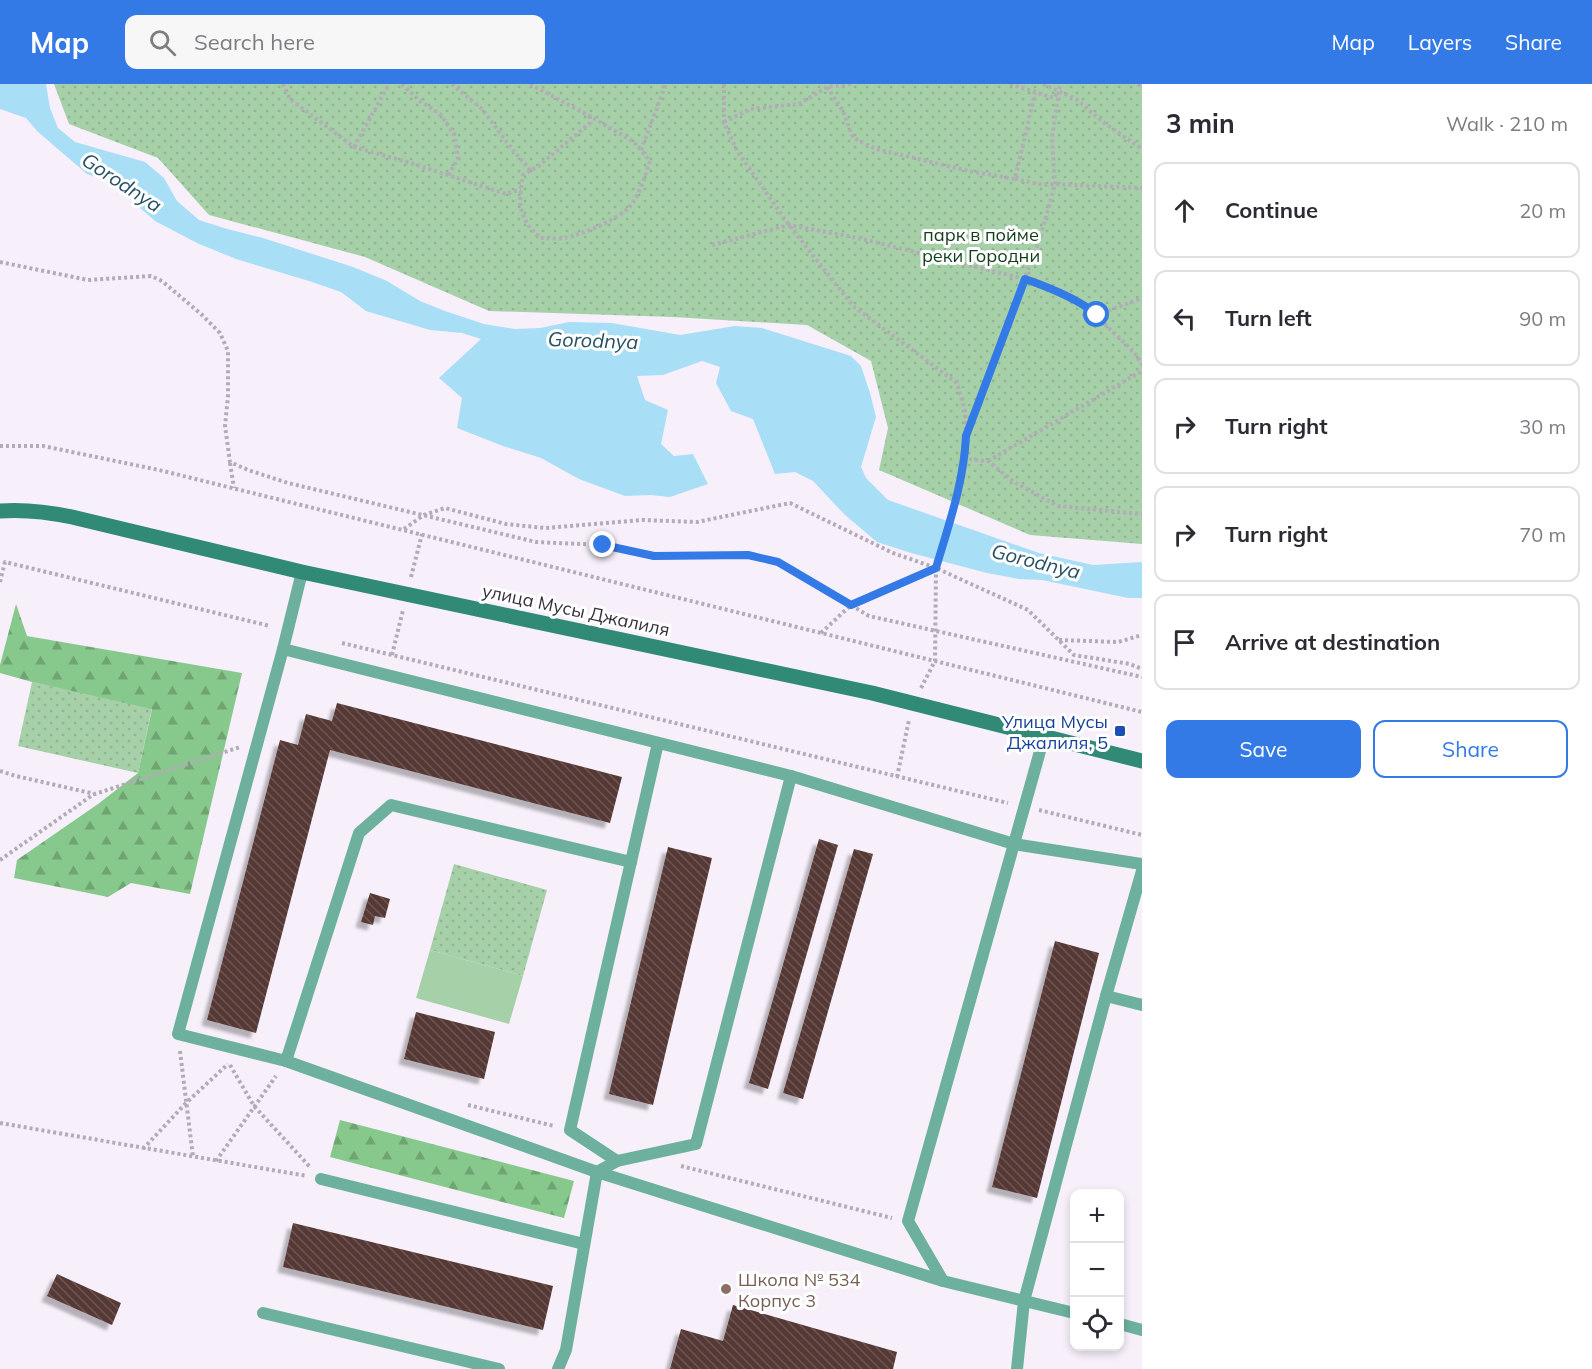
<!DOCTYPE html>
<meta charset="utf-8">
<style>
body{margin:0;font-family:Mulish,sans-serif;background:#f7f7f7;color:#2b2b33}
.controls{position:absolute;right:18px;bottom:18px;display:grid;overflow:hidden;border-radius:12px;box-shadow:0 3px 9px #0003}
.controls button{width:54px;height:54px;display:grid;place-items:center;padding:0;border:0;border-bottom:2px solid #e1e1e2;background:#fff;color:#2b2b33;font:30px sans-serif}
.stop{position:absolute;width:18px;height:18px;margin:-14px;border:4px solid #337ae7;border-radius:50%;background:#fff}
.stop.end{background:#337ae7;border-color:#fff;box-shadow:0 2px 6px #0008}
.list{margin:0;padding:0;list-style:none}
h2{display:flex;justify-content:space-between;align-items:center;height:78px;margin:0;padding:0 24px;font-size:26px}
h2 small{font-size:20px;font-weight:400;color:#7c7c81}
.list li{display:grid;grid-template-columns:39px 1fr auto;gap:18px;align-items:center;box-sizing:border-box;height:96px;margin:0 12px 12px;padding:0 12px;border:2px solid #e1e1e2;border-radius:12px}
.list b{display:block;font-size:22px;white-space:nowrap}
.list em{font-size:20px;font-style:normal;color:#7c7c81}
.actions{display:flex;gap:12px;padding:18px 24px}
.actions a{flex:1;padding:14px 0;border:2px solid #337ae7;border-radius:12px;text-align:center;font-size:21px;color:#337ae7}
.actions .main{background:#337ae7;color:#fff}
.icon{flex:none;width:33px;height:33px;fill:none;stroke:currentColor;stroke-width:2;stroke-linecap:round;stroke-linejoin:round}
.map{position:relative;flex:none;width:1142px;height:1285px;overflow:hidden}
header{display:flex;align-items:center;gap:36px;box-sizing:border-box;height:84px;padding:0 30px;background:#337ae7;color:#fff}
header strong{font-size:28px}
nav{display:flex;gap:33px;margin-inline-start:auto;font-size:21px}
.search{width:420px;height:54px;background:#f7f7f7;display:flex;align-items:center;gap:15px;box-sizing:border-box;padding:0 21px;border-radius:12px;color:#7c7c81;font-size:22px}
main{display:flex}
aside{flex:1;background:#fff}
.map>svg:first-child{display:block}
.green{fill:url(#green-dots)}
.forest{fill:url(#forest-firs)}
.pitch{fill:#a6d0a8}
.water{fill:#a9def7}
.building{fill:url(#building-back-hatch);filter:url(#shadow)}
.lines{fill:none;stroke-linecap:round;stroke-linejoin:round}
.path{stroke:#b3acb7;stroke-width:4;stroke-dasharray:3 3;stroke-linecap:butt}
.lane{stroke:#6cb09d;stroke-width:12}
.secondary{stroke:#308a75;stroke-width:15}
.route{stroke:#337ae7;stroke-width:8}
.transit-dot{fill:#1a4fb4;stroke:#fff;stroke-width:2}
.education-dot{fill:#8d6e63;stroke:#fff;stroke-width:2}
.labels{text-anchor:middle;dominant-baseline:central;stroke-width:6;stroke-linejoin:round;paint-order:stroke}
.park-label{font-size:18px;fill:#103e17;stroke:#fff}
.street-label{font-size:18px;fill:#362f3a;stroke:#fff}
.transit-label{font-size:18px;fill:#164399;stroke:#fff;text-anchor:end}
.education-label{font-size:18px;fill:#785e54;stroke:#fff;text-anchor:start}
.water-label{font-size:20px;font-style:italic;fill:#275163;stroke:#fff}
</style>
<header>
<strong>Map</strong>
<div class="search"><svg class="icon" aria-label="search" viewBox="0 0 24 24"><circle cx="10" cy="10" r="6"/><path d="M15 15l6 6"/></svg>Search here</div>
<nav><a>Map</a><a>Layers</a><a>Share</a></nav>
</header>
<main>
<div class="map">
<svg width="1142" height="1285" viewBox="0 0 1142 1285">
<defs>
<pattern id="green-dots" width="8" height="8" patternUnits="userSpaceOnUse" patternTransform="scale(1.5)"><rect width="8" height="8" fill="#a6d0a8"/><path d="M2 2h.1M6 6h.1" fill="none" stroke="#90b391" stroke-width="1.8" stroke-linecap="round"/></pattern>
<pattern id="forest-firs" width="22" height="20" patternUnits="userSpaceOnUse" patternTransform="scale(1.5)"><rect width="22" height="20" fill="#87c98c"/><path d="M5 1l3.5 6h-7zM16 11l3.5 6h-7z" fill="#6fa473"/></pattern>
<pattern id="building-back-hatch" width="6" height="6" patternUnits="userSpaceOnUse" patternTransform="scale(1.5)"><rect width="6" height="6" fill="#563935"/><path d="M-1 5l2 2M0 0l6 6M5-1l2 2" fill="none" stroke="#6c5452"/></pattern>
<filter id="shadow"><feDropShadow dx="-5.5" dy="5.5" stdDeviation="1.5" flood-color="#0004"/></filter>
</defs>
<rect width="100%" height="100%" fill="#f7f0fb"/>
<g class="green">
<polygon points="54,0 1142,0 1142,460 1030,451 879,386 888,344 871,277 807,241 673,233 489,227 365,173 209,131 158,74 69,40"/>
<polygon points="32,598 152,624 138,689 18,662"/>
<polygon points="454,780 547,806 523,892 430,866"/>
</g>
<g class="forest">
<polygon points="16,520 27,552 242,589 190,810 131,799 108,813 14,794 17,776 98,720 138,689 152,625 32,598 0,589 0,581"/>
<polygon points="340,1036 574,1097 564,1134 330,1073"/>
</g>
<polygon class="pitch" points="430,866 523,892 509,940 416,914"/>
<polygon class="water" points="0,0 46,0 50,24 58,44 75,58 145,78 164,94 177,117 199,136 227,145 263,154 353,183 387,197 420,217 445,227 484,240 515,245 540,244 569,238 612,239 680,251 735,242 762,244 851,272 861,282 870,309 876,333 861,383 866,394 888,416 1039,469 1093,481 1142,478 1142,514 1128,514 1042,496 1019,495 987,489 911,469 877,458 845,431 813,397 795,388 775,390 753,335 731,327 716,299 720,283 702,277 663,291 637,292 645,316 668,326 661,360 674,372 693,370 708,400 670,413 650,411 625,412 579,395 541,374 503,362 457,344 462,314 439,294 481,255 462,249 430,246 366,227 341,208 309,197 236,175 197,159 155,137 125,111 107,97 87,90 37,47 26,34 0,25"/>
<g class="building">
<polygon points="337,619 622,693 610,739 330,666 256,949 207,936 280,656 298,661 306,630 332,637"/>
<polygon points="819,755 838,761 768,1005 749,999"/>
<polygon points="668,763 712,774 653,1021 609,1010"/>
<polygon points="854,765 873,770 803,1015 783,1009"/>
<polygon points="370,809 390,815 385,834 375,832 373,841 361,838"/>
<polygon points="1055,857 1099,869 1037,1114 992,1103"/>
<polygon points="416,928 495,948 484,995 404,975"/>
<polygon points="293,1139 553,1202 543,1246 283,1183"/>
<polygon points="57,1190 121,1219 112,1241 47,1212"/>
<polygon points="733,1221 897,1268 893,1285 670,1285 681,1245 723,1257"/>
</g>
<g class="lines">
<g class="path">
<polyline points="283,0 290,15 354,63 414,80 506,110 521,105"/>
<polyline points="402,0 420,17 440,30 454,50 458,74 448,92"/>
<polyline points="452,0 482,25 512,65 531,87"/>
<path d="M530,0L595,35L634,58L650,77C645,92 641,108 631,121C622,134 581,151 564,154C557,155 548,154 540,154C518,133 518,121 523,91L540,81L590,39V32"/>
<polyline points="724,0 724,38 737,67 789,141 853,222 957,299 965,327 966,352 965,375 988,377 1014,398 1058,422 1142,430"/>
<polyline points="1010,0 1054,14 1058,8"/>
<polyline points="1043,0 1076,15 1103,38 1142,65"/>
<polyline points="1138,0 1142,3"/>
<polyline points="827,3 843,27 853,54 876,65 969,87 1015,95 1035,9"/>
<polyline points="724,38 750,25 799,20 827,3 851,0"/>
<polyline points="354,63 389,0"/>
<polyline points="641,66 666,0"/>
<polyline points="1015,95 1043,101 1055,100 1142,104"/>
<polyline points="712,161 789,141 858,154 1025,195 1040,201 1088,224 1134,268 1142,281"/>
<polyline points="0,178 88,196 151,192 162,197 201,230 220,249 228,267 228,312 225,342 230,378 248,386 288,399 536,458 603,461 654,472 748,471 779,478 869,532 1142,593"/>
<polyline points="1097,231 1142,214"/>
<polyline points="967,349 1041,151 1055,100 1052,54 1060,0"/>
<polyline points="0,362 43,362 159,386 1142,628"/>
<polyline points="988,377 1142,287"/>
<polyline points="230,379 234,404"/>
<polyline points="404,445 424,431 445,424 506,440 545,444 642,436 697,438 790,419 893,469 936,484 1028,526 1074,571 1130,580 1142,585"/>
<polyline points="411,493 422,450"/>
<polyline points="0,498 5,478 270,542"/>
<polyline points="821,549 851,521 936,484"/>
<polyline points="1059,556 1118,558 1142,551"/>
<polyline points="342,559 1008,719"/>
<polyline points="392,571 403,526"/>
<polyline points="921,604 935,577 936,484 953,426 965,375"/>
<polyline points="0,687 16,692 95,710 240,663"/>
<polyline points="897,693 909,636"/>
<polyline points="1039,726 1142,751"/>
<polyline points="0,776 94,710"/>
<polyline points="180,967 193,1073"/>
<polyline points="230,981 254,1022 310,1083"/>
<polyline points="468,1021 554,1042"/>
<polyline points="0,1039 307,1092"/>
<polyline points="143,1065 186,1019 228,980"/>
<polyline points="216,1077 276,992"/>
<polyline points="681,1082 892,1134"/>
</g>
<g class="lane">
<polyline points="302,488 283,565 178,950 286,977 359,749 391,721 631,778"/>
<polyline points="283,565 791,692 1014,760 1142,780"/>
<polyline points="1044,653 908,1137 943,1197 1074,1229"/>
<polyline points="1106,912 1142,787"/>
<polyline points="286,977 597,1088 943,1197"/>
<polyline points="617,1077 570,1046 658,659"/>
<polyline points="321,1095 584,1160"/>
<polyline points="263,1229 499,1285"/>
<polyline points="1120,1240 1142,1246"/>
<polyline points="558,1285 566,1266 597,1088 617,1077 696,1060 791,692"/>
<polyline points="1017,1285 1024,1217 1106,912 1142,921"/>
</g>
<path class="secondary" d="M0,427C25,425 48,428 72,433L302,488L872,609L1142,677"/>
</g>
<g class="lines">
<path class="route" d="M603,461L654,472L748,471L778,478L851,521L936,484C949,440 964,397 966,352L1025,195C1048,203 1079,215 1097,231"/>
</g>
<rect class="transit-dot" x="1114" y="641" width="12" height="12" rx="3"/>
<circle class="education-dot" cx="726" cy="1205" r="6"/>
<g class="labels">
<g class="park-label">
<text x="981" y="150">парк в пойме<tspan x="981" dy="21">реки Городни</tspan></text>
</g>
<g class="street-label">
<text transform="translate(576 526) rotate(12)">улица Мусы Джалиля</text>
</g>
<g class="transit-label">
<text x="1108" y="637">Улица Мусы<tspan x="1108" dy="21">Джалиля, 5</tspan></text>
</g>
<g class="education-label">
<text x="738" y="1195">Школа № 534<tspan x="738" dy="21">Корпус 3</tspan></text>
</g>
<g class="water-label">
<text transform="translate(122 98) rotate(33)">Gorodnya</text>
<text transform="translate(593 256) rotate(2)">Gorodnya</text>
<text transform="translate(1036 477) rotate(14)">Gorodnya</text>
</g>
</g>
</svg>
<div class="controls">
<button>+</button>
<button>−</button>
<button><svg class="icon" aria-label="locate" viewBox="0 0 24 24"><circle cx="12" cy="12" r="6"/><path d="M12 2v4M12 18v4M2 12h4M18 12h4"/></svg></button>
</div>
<div class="stop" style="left:1097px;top:231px"></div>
<div class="stop end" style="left:603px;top:461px"></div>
</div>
<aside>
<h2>3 min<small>Walk · 210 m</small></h2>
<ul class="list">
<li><svg class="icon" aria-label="ahead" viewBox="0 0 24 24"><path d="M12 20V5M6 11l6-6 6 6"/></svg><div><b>Continue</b></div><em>20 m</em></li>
<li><svg class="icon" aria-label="left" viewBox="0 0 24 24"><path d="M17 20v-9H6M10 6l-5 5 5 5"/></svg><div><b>Turn left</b></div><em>90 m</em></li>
<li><svg class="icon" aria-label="right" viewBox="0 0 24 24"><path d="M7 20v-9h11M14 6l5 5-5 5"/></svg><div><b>Turn right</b></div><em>30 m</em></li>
<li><svg class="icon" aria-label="right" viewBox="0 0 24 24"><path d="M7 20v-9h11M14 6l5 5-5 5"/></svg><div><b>Turn right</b></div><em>70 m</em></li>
<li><svg class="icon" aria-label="arrive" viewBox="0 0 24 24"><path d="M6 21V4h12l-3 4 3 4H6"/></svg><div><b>Arrive at destination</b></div></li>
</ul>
<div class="actions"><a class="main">Save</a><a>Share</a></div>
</aside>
</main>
